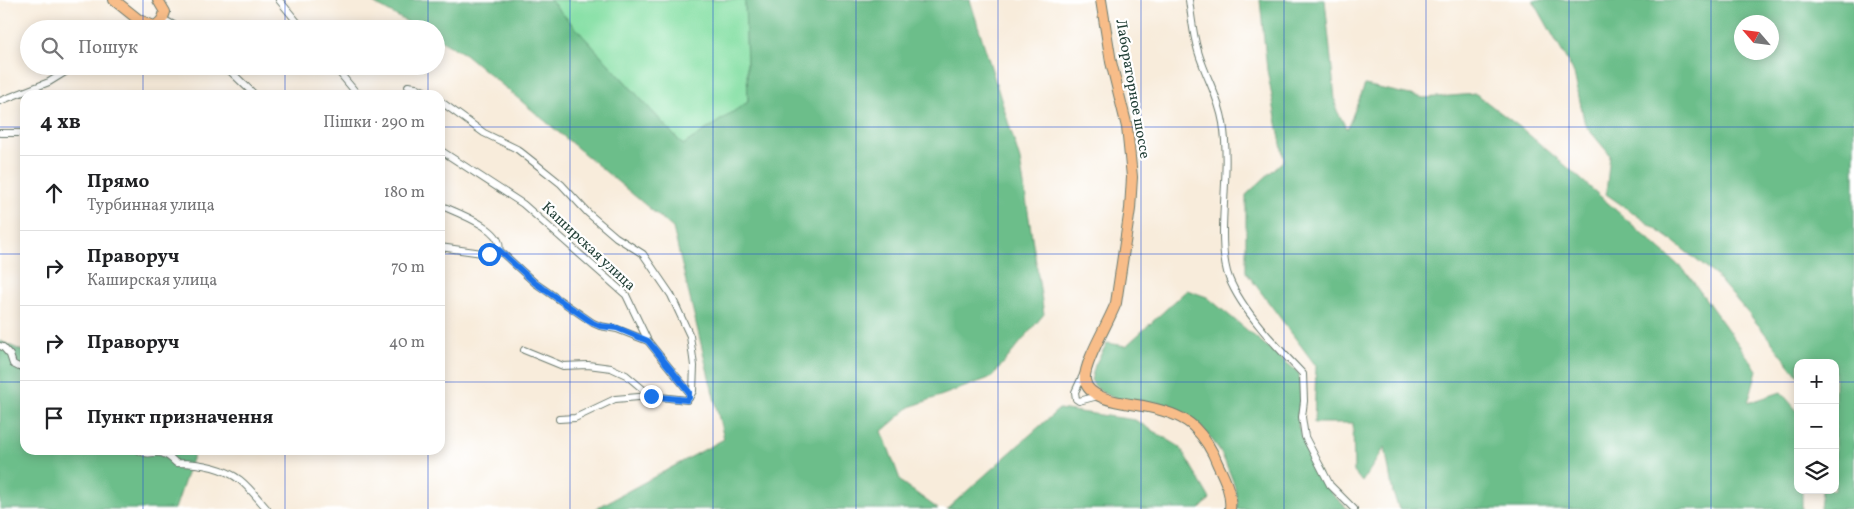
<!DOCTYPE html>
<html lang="uk">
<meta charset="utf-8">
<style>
body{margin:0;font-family:Vollkorn,serif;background:#f6f6f6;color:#202124}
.controls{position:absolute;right:15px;bottom:15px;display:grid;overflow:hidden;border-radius:10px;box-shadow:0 2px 12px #0003}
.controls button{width:45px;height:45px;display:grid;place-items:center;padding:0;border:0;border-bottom:1px solid #e0e0e0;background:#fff;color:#202124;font:25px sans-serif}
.compass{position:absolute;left:1734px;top:15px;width:45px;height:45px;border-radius:50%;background:#fff;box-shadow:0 2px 12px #0003;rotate:298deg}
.stop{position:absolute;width:15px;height:15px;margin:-11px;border:4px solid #1a73e8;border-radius:50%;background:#fff}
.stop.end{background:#1a73e8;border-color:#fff;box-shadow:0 1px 5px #0008}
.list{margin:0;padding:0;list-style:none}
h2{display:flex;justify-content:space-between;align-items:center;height:65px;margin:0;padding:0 20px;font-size:21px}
h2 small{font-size:16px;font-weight:400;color:#757577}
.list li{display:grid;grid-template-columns:32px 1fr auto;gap:15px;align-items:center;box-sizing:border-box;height:75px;padding:0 20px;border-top:1px solid #e0e0e0}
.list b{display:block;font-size:19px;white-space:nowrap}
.list p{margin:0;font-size:16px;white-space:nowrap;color:#757577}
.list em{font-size:16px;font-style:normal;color:#757577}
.icon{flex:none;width:28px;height:28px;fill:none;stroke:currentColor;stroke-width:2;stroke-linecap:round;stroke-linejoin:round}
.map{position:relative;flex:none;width:1854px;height:509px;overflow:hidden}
.search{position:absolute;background:#fff;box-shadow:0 2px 12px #0003;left:20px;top:20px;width:425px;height:55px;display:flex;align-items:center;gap:12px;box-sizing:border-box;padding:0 18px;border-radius:28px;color:#757577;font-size:19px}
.panel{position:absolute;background:#fff;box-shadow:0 2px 12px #0003;left:20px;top:90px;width:425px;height:365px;border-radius:15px}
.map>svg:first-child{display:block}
.green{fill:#86e0a5;stroke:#528e6c}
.forest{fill:#6cbe8a;stroke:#467e5f;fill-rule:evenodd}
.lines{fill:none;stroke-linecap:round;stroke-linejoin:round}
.street-casing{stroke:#6b7a6e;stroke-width:8}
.primary-casing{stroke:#6b7a6e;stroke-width:12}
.street{stroke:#fff;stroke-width:6}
.primary{stroke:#f8bd89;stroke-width:10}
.route{stroke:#1a73e8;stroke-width:6}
.grid{fill:none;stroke:#1d4ed8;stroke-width:1;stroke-opacity:0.55}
.labels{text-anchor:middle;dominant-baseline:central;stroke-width:4.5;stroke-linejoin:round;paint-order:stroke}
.street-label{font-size:15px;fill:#1f3d34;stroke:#fff}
</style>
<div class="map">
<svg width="1854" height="509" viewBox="0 0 1854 509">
<rect width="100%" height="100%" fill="#fff"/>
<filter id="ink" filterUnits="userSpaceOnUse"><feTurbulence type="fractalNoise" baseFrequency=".02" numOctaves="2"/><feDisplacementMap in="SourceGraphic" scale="10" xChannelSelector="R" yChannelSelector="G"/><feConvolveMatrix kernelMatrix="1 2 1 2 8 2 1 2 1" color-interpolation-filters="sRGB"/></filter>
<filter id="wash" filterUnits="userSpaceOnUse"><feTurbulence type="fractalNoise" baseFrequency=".0096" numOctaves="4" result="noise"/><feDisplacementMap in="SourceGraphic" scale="20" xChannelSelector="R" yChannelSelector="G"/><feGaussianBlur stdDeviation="1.12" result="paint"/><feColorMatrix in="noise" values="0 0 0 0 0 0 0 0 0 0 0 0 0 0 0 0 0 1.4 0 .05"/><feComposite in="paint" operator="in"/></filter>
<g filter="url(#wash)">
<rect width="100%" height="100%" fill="#f8ecdb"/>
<polygon class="green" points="550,0 745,0 748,102 683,145"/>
<g class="forest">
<polygon points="368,0 550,0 683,145 748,102 745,0 970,0 1020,160 1044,314 992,377 910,407 882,431 901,482 938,509 595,509 724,439 673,228 465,54 436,38 436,29 420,29"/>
<polygon points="1260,0 1325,0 1336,109 1347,129 1365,85 1424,98 1476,94 1521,128 1566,166 1686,272 1757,370 1748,403 1781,392 1798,412 1798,490 1802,490 1802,509 1399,509 1393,493 1385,447 1362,482 1354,472 1353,423 1314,423 1316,366 1246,272 1246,195 1284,160 1267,70"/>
<path d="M1533,0H1854V509H1820L1822,490H1835V363H1798V376L1760,327L1715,275L1669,238L1606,194L1610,155L1585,125L1574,73ZM1742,22H1772V52H1742Z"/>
<path d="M1187,290L1207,297L1299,373L1301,396L1298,426L1311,459L1332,494L1348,509H1237C1239,494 1232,478 1226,464C1217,441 1195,417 1172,407C1147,395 1106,409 1091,380L1095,365L1107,343L1126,346Z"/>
<polygon points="0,341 25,352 25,450 195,450 175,509 0,509"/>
<polygon points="1059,409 1135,420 1180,447 1210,499 1200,509 947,509"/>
</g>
</g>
<g filter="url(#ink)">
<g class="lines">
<defs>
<g id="street">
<polyline points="279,0 303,29"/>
<path d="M1189,0C1192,21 1194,43 1202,63C1210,85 1219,99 1223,123C1229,160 1223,197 1223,233C1223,248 1224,265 1229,278C1242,311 1278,348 1303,374L1304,401L1302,417L1305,437L1330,485L1354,509"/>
<polyline points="163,19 181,29"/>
<polyline points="128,29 139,20"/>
<polyline points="225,66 255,95"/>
<polyline points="334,66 358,95"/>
<polyline points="408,86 416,87 432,95"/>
<polyline points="0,101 49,82 75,66"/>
<polyline points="440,101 484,133 517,149 536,164 561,184 588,213 616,237 643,254 671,295 690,336 694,366 693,391 689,398"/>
<polyline points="0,133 25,133"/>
<polyline points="440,150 523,204 626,295 648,341 689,392 689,398 687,400 651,396 626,375 611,368 588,365 563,366 524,350"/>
<path d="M440,205C455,212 505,229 499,250L535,283L593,323L600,326L617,329L648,341"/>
<polyline points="440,247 489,254 495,254 499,250"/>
<polyline points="0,346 3,347 10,355 13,364 19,367 25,367"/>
<polyline points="1083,375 1075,392 1076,399 1079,401 1098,396"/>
<polyline points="559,419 575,418 615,399 651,396"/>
<path d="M138,450C154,460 156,443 176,463C197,463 223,467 240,480C250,488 259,500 267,509"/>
</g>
<g id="primary">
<path d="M114,0L139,20L154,26C161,23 163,19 165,12L158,0"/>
<path d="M1101,0L1111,62L1127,127L1132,177L1130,209L1116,303C1109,322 1083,364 1085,380C1088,402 1131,403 1148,407C1162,410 1183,416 1194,427C1204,437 1213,452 1218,465C1225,479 1232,494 1230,509"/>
</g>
</defs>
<use href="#street" class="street-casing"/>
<use href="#primary" class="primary-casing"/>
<use href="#street" class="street"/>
<use href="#primary" class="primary"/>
</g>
</g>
<g class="lines" filter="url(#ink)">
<polyline class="route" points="489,254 495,254 499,250 535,283 593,323 600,326 617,328 648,341 689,392 689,398 687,400 651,396"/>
</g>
<path class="grid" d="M143,0V29M285,0V29M428,0V29M570,0V509M713,0V509M856,0V509M998,0V509M1141,0V509M1284,0V509M1426,0V509M1569,0V509M1711,0V509M143,66V95M285,66V95M428,66V95M0,127H25M440,127H1854M0,254H25M440,254H1854M0,382H25M440,382H1798M1835,382H1854M143,450V509M285,450V509M428,450V509"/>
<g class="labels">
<g class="street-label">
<text transform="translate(1132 89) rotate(80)">Лабораторное шоссе</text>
<text transform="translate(588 247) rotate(43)">Каширская улица</text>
</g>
</g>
</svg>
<div class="controls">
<button>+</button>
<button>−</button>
<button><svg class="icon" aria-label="layers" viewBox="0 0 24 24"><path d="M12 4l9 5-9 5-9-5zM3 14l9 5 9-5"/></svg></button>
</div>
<svg class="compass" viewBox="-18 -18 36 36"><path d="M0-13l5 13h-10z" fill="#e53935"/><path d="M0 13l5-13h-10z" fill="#757577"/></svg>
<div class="stop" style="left:489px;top:254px"></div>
<div class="stop end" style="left:651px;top:396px"></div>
<div class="search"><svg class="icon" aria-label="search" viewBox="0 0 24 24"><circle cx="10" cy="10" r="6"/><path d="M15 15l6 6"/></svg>Пошук</div>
<section class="panel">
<h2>4 хв<small>Пішки · 290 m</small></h2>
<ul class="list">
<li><svg class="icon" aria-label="ahead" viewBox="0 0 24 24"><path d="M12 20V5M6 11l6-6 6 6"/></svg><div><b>Прямо</b><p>Турбинная улица</p></div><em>180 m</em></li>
<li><svg class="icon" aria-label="right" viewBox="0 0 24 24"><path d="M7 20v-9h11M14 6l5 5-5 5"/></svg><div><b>Праворуч</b><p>Каширская улица</p></div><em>70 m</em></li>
<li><svg class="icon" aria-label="right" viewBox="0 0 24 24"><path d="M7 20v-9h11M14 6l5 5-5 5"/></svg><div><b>Праворуч</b></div><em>40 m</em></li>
<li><svg class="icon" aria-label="arrive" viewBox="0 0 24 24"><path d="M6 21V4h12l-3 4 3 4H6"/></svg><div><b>Пункт призначення</b></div></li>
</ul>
</section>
</div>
